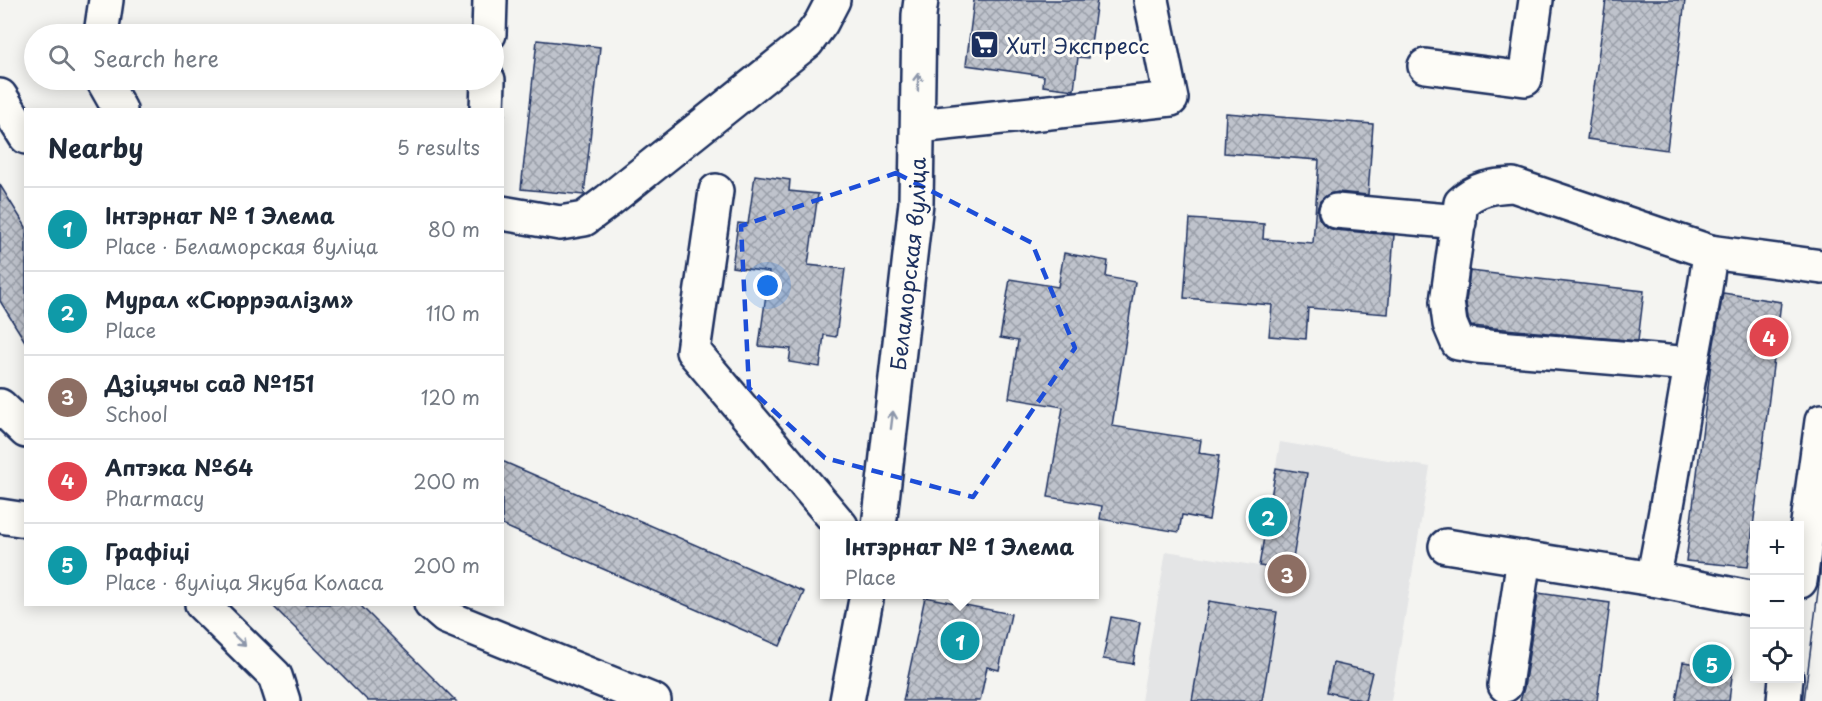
<!DOCTYPE html>
<meta charset="utf-8">
<style>
body{margin:0;font-family:"Playpen Sans",sans-serif;background:#f2f2f3;color:#1f2937}
.controls{position:absolute;right:18px;bottom:18px;display:grid;overflow:hidden;border-radius:0px;box-shadow:0 3px 15px #0003}
.controls button{width:54px;height:54px;display:grid;place-items:center;padding:0;border:0;border-bottom:2px solid #e0e1e3;background:#fff;color:#1f2937;font:30px sans-serif}
.you{position:absolute;left:768px;top:286px;width:21px;height:21px;margin:-15px;border:4px solid #fff;border-radius:50%;background:#1a73e8;box-shadow:0 0 0 9px #1a73e833}
.badge{display:grid;place-items:center;width:39px;height:39px;border-radius:50%;background:#1b2f5e;color:#fff;font-size:20px;font-weight:700}
.pin{position:absolute;translate:-50% -50%;border:3px solid #fff;box-shadow:0 2px 6px #0006}
.popup{position:absolute;left:820px;top:521px;width:279px;height:78px;box-sizing:border-box;display:grid;place-content:center;border-radius:0px;background:#fff;filter:drop-shadow(0 2px 4px #0005);font-size:20px;white-space:nowrap;color:#747a83}
.popup b{font-size:22px;color:#1f2937}
.popup::after{content:'';position:absolute;left:50%;top:100%;margin-left:-12px;border:12px solid transparent;border-top-color:#fff}
.list{margin:0;padding:0;list-style:none}
h2{display:flex;justify-content:space-between;align-items:center;height:78px;margin:0;padding:0 24px;font-size:26px}
h2 small{font-size:20px;font-weight:400;color:#747a83}
.list li{display:grid;grid-template-columns:39px 1fr auto;gap:18px;align-items:center;box-sizing:border-box;height:84px;padding:0 24px;border-top:2px solid #e0e1e3}
.list b{display:block;font-size:22px;white-space:nowrap}
.list p{margin:0;font-size:20px;white-space:nowrap;color:#747a83}
.list em{font-size:20px;font-style:normal;color:#747a83}
.icon{flex:none;width:33px;height:33px;fill:none;stroke:currentColor;stroke-width:2;stroke-linecap:round;stroke-linejoin:round}
.map{position:relative;flex:none;width:1822px;height:701px;overflow:hidden}
.search{position:absolute;background:#fff;box-shadow:0 3px 15px #0003;left:24px;top:24px;width:480px;height:66px;display:flex;align-items:center;gap:15px;box-sizing:border-box;padding:0 21px;border-radius:33px;color:#747a83;font-size:22px}
.panel{position:absolute;background:#fff;box-shadow:0 3px 15px #0003;left:24px;top:108px;width:480px;height:498px;border-radius:0px}
.map>svg:first-child{display:block}
.built{fill:#e4e5e6}
.building{fill:url(#building-cross-hatch);stroke:#1b2f5e;stroke-width:1.5}
.lines{fill:none;stroke-linecap:round;stroke-linejoin:round}
.minor-casing{stroke:#1b2f5e;stroke-width:38}
.major-casing{stroke:#1b2f5e;stroke-width:38}
.minor{stroke:#fdfcf7;stroke-width:33}
.major{stroke:#fdfcf7;stroke-width:33}
.tram{stroke:#1b2f5e;stroke-width:1.5}
.oneway{stroke:#8c96aa}
.marked{fill:none;stroke:#1d4ed8;stroke-width:4.5;stroke-dasharray:12 8;stroke-linejoin:round}
.labels{text-anchor:middle;dominant-baseline:central;stroke-width:6;stroke-linejoin:round;paint-order:stroke}
.poi-label{font-size:21px;fill:#1b2f5e;stroke:#fdfcf7;text-anchor:start}
.street-label{font-size:21px;fill:#1b2f5e;stroke:#fdfcf7}
</style>
<div class="map">
<svg width="1822" height="701" viewBox="0 0 1822 701">
<defs>
<pattern id="building-cross-hatch" width="8" height="8" patternUnits="userSpaceOnUse" patternTransform="scale(1.5)"><rect width="8" height="8" fill="#bfc3cc"/><path d="M0 0l8 8M0 8l8-8" fill="none" stroke="#9a9fa9"/></pattern>
</defs>
<rect width="100%" height="100%" fill="#f4f4f1"/>
<filter id="ink" filterUnits="userSpaceOnUse"><feTurbulence type="fractalNoise" baseFrequency=".0167" numOctaves="2"/><feDisplacementMap in="SourceGraphic" scale="12" xChannelSelector="R" yChannelSelector="G"/><feConvolveMatrix kernelMatrix="1 2 1 2 8 2 1 2 1" color-interpolation-filters="sRGB"/></filter>
<g filter="url(#ink)">
<polygon class="built" points="1280,442 1430,467 1391,701 1141,701 1166,551 1259,566"/>
<g class="building">
<polygon points="974,0 1097,0 1089,58 1078,57 1074,90 1043,86 1044,76 966,65"/>
<polygon points="1606,0 1685,0 1667,150 1587,139"/>
<polygon points="537,40 600,47 584,195 521,189"/>
<polygon points="1226,113 1373,124 1368,195 1338,192 1329,194 1320,201 1317,210 1319,218 1325,226 1334,230 1394,235 1388,314 1308,308 1306,339 1269,336 1272,305 1184,298 1190,219 1264,224 1263,239 1313,243 1319,160 1224,153"/>
<polygon points="755,175 790,180 789,191 818,194 808,265 845,269 836,337 824,335 820,367 789,362 791,349 759,346 769,272 732,267 738,223 748,224"/>
<polygon points="0,185 26,227 26,343 0,301"/>
<polygon points="1064,253 1108,261 1106,277 1135,282 1112,426 1201,440 1199,453 1219,456 1209,520 1182,515 1179,532 1100,519 1102,506 1048,497 1063,407 1009,398 1018,341 1000,338 1010,279 1058,287"/>
<polygon points="1470,271 1644,291 1638,341 1471,326 1468,319 1466,302"/>
<polygon points="1723,293 1781,302 1748,567 1686,561 1712,355"/>
<polygon points="502,461 804,592 780,646 502,525"/>
<polygon points="1276,468 1307,473 1291,571 1259,566"/>
<polygon points="1538,593 1610,603 1597,701 1520,701 1524,688"/>
<polygon points="925,597 1011,614 999,670 987,667 980,701 903,701"/>
<polygon points="1209,601 1277,612 1262,701 1192,701"/>
<polygon points="271,604 359,604 456,701 368,701"/>
<polygon points="1111,617 1140,622 1133,664 1103,659"/>
<polygon points="1683,662 1733,668 1729,701 1676,701"/>
<polygon points="1333,663 1372,672 1365,701 1327,692"/>
</g>
<g class="lines">
<defs>
<g id="minor">
<polyline points="101,34 106,0"/>
<polyline points="489,34 490,0"/>
<polyline points="1425,66 1525,79 1536,0"/>
<polyline points="103,80 120,110"/>
<polyline points="0,96 26,137"/>
<polyline points="487,110 488,80"/>
<polyline points="918,126 1171,99 1151,0"/>
<polyline points="716,191 693,351 841,526"/>
<polyline points="1336,211 1459,222"/>
<polyline points="502,213 560,223 584,219 608,201 807,42 821,23 833,0"/>
<path d="M1691,364L1476,346L1458,343L1450,324L1447,302L1461,203C1477,188 1492,186 1513,185L1710,252L1822,267"/>
<polyline points="0,406 26,431"/>
<polyline points="0,516 26,520"/>
<path id="s1" d="M879,526L916,203L919,15L921,0"/>
<polyline points="1446,546 1653,579 1754,599"/>
<path d="M1653,579C1668,508 1678,437 1691,366C1697,328 1706,291 1710,252"/>
<polyline points="202,604 275,676 283,701"/>
<polyline points="431,604 446,617 654,701"/>
<polyline points="1505,685 1524,558"/>
<polyline points="847,701 867,594"/>
</g>
<g id="major">
<polyline points="1800,581 1822,421"/>
<polyline points="1784,701 1786,678"/>
</g>
</defs>
<use href="#minor" class="minor-casing"/>
<use href="#major" class="major-casing"/>
<use href="#minor" class="minor"/>
<use href="#major" class="major"/>
<polyline class="tram" points="1804,701 1822,560"/>
</g>
<defs><path id="oneway-shaft" d="M-6 0H5M1.5-3L5.5 0L1.5 3" fill="none" stroke-width="1.6" stroke-linecap="round" stroke-linejoin="round" transform="scale(1.5)"/></defs>
<g class="oneway">
<use href="#oneway-shaft" transform="translate(918 82) rotate(-89)"/>
<use href="#oneway-shaft" transform="translate(892 420) rotate(-83)"/>
<use href="#oneway-shaft" transform="translate(239 640) rotate(44)"/>
</g>
</g>
<path class="marked" d="M896,173L1032,243L1075,348L973,497L825,458L749,388L741,226Z"/>
<defs>
<symbol id="supermarket-square" viewBox="-11 -11 22 22"><rect x="-9" y="-9" width="18" height="18" rx="4" fill="#1b2f5e" stroke="#fdfcf7"/><path d="M-6-5.5h2.5l.6 2H6L4.5 2H-2.5L-4.4-4H-6ZM-1.5 3.2a1.3 1.3 0 1 0 .1 0ZM3 3.2a1.3 1.3 0 1 0 .1 0Z" fill="#fff"/></symbol>
</defs>
<g fill-rule="evenodd">
<use href="#supermarket-square" x="968" y="28" width="33" height="33"/>
</g>
<g class="labels">
<g class="poi-label">
<text x="1006" y="45">Хит! Экспресс</text>
</g>
<g class="street-label">
<text stroke="none"><textPath href="#s1" startOffset="264">Беламорская вуліца</textPath></text>
</g>
</g>
</svg>
<div class="controls">
<button>+</button>
<button>−</button>
<button><svg class="icon" aria-label="locate" viewBox="0 0 24 24"><circle cx="12" cy="12" r="6"/><path d="M12 2v4M12 18v4M2 12h4M18 12h4"/></svg></button>
</div>
<div class="you"></div>
<div class="pin badge" style="left:960px;top:641px;background:#0f9aa8">1</div>
<div class="popup"><b>Інтэрнат № 1 Элема</b>Place</div>
<div class="pin badge" style="left:1268px;top:517px;background:#0f9aa8">2</div>
<div class="pin badge" style="left:1287px;top:574px;background:#8d6e63">3</div>
<div class="pin badge" style="left:1769px;top:337px;background:#e0444e">4</div>
<div class="pin badge" style="left:1712px;top:664px;background:#0f9aa8">5</div>
<div class="search"><svg class="icon" aria-label="search" viewBox="0 0 24 24"><circle cx="10" cy="10" r="6"/><path d="M15 15l6 6"/></svg>Search here</div>
<section class="panel">
<h2>Nearby<small>5 results</small></h2>
<ul class="list">
<li><span class="badge" style="background:#0f9aa8">1</span><div><b>Інтэрнат № 1 Элема</b><p>Place · Беламорская вуліца</p></div><em>80 m</em></li>
<li><span class="badge" style="background:#0f9aa8">2</span><div><b>Мурал «Сюррэалізм»</b><p>Place</p></div><em>110 m</em></li>
<li><span class="badge" style="background:#8d6e63">3</span><div><b>Дзіцячы сад №151</b><p>School</p></div><em>120 m</em></li>
<li><span class="badge" style="background:#e0444e">4</span><div><b>Аптэка №64</b><p>Pharmacy</p></div><em>200 m</em></li>
<li><span class="badge" style="background:#0f9aa8">5</span><div><b>Графіці</b><p>Place · вуліца Якуба Коласа</p></div><em>200 m</em></li>
</ul>
</section>
</div>
